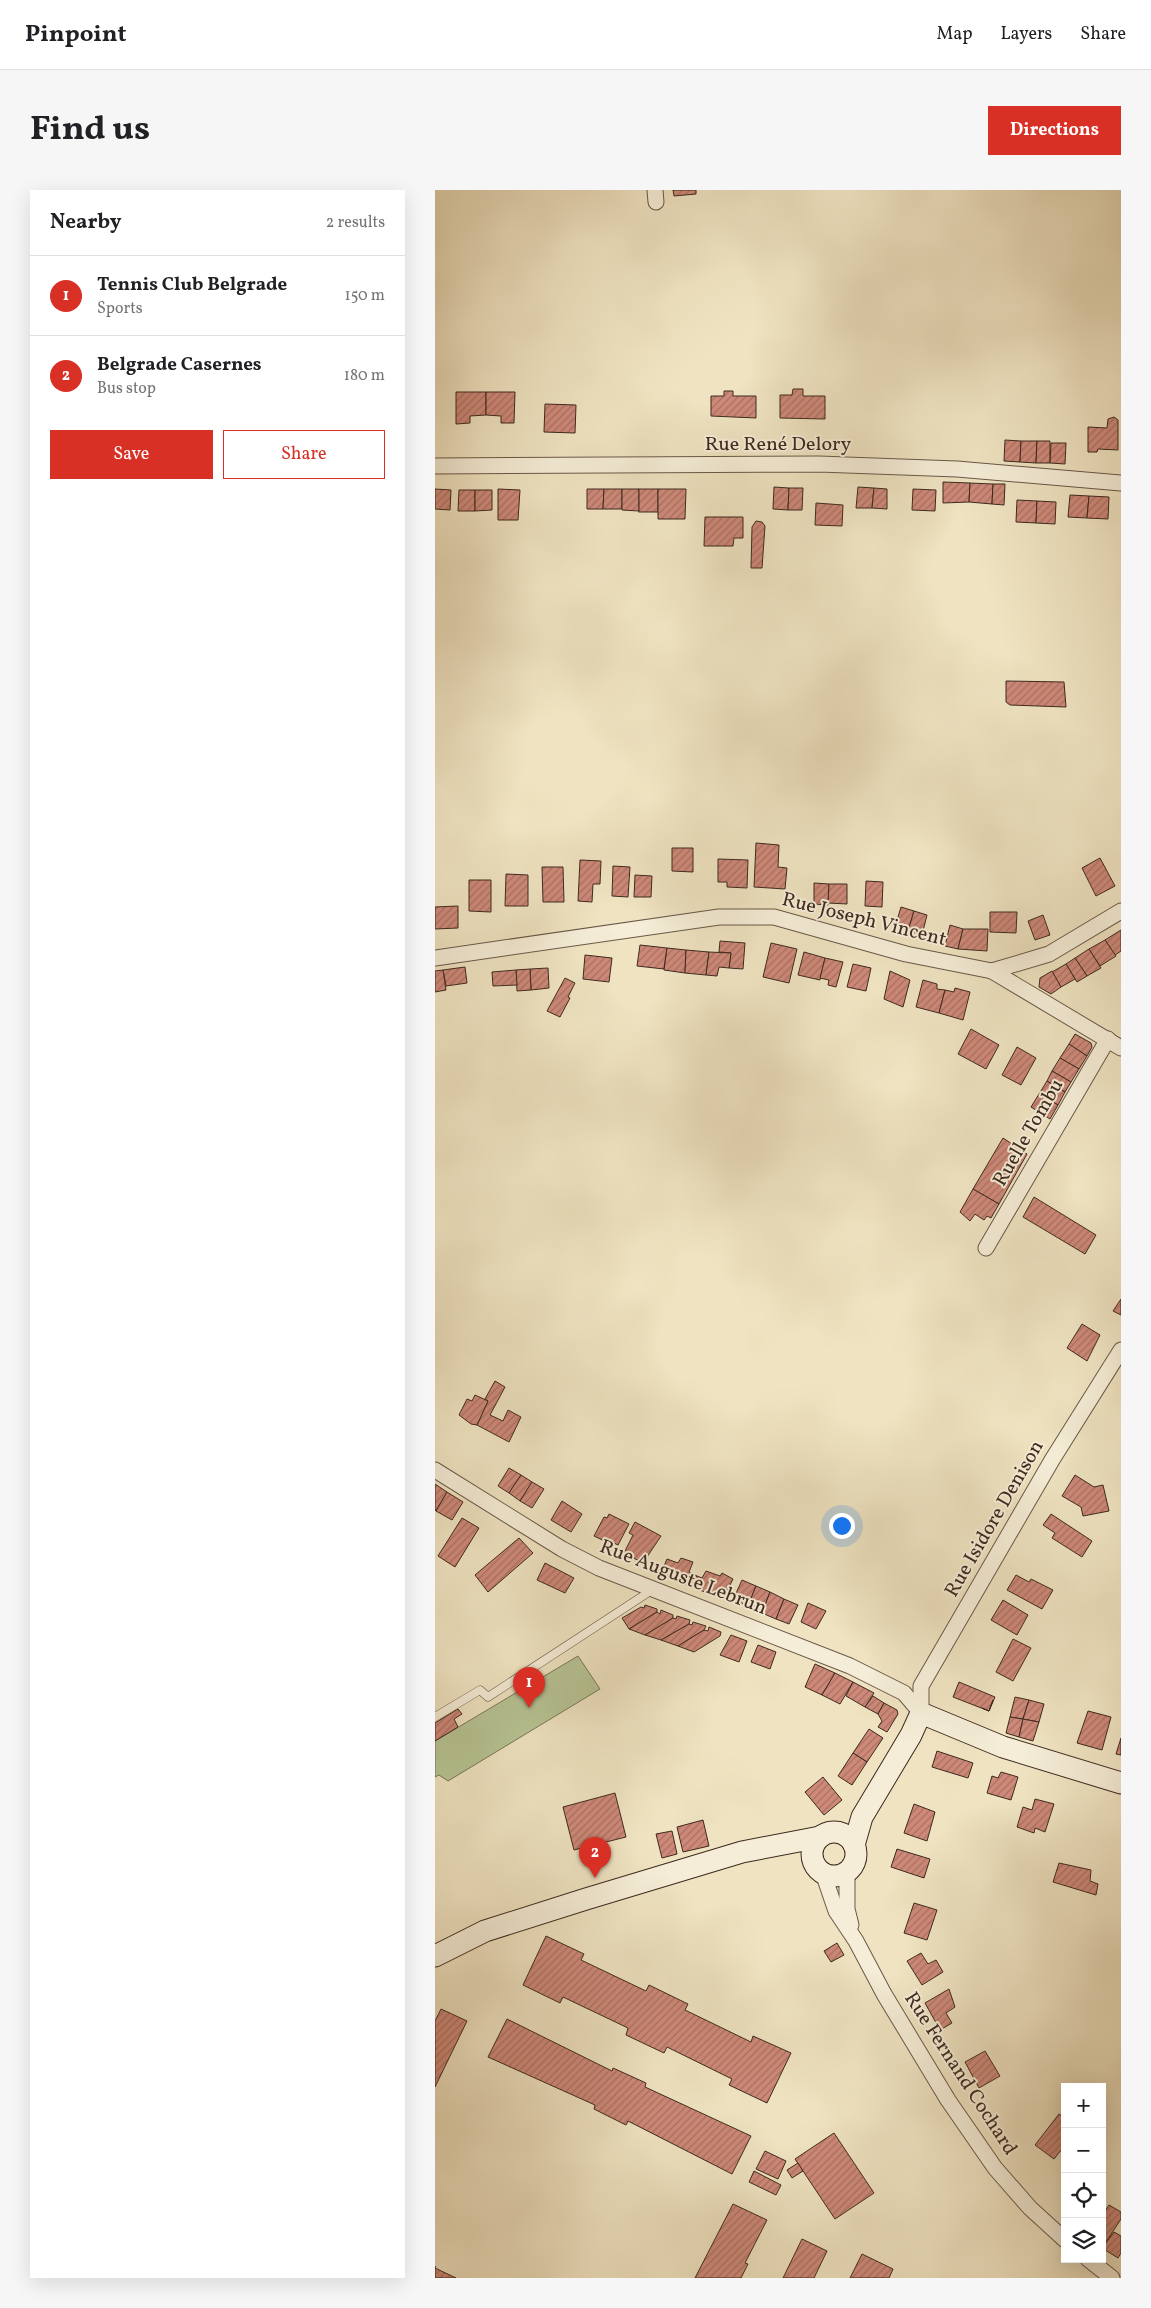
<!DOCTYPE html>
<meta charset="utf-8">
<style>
body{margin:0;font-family:Vollkorn,serif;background:#f6f6f6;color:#202124}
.controls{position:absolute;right:15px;bottom:15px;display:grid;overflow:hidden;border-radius:0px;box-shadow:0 5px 20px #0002}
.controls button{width:45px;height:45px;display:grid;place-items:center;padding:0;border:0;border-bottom:1px solid #e0e0e0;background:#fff;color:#202124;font:25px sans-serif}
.you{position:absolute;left:406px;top:1335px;width:18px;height:18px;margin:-12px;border:4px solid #fff;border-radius:50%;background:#1a73e8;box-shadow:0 0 0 8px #1a73e833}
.badge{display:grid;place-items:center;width:32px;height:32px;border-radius:50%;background:#d93025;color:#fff;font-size:16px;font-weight:700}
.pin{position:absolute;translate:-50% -41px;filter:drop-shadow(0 1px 2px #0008)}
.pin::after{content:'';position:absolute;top:26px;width:18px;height:15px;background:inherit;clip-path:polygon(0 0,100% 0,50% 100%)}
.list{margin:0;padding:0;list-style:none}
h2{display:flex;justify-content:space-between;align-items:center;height:65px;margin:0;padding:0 20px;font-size:21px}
h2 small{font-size:16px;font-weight:400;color:#757577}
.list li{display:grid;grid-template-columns:32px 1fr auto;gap:15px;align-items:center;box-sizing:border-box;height:80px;padding:0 20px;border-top:1px solid #e0e0e0}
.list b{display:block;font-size:19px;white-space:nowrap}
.list p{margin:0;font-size:16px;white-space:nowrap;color:#757577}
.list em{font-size:16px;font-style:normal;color:#757577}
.actions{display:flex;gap:10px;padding:15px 20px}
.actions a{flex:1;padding:11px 0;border:1px solid #d93025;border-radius:0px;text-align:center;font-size:18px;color:#d93025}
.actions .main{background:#d93025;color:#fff}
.icon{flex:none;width:28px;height:28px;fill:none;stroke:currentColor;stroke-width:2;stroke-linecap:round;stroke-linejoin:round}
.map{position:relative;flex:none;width:686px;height:2088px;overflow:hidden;border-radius:0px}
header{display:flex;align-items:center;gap:30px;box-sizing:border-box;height:70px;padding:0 25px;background:#fff;border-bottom:1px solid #e0e0e0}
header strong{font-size:24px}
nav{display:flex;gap:28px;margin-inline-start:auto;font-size:18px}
.intro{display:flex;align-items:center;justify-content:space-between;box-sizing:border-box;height:120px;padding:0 30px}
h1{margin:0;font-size:35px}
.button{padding:12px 22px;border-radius:0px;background:#d93025;color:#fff;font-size:18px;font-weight:700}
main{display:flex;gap:30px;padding:0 30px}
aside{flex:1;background:#fff;border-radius:0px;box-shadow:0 5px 20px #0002}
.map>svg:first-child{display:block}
.green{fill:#b7c494;stroke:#7a765a}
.building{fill:url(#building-hatch);stroke:#3e291f}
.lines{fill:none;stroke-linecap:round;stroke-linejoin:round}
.lane-casing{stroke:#6a5848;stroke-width:9}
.street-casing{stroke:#6a5848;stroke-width:17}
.secondary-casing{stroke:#3e291f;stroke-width:23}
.lane{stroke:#f5edd7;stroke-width:8}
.street{stroke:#f5edd7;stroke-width:15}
.secondary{stroke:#f5edd7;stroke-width:21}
.labels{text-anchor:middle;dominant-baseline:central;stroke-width:4;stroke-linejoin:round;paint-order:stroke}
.street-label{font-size:20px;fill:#3e291f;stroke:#f5edd7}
</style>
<header>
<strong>Pinpoint</strong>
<nav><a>Map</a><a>Layers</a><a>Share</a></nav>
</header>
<div class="intro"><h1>Find us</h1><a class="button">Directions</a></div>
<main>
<aside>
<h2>Nearby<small>2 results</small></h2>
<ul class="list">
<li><span class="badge">1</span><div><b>Tennis Club Belgrade</b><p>Sports</p></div><em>150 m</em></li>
<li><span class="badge">2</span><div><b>Belgrade Casernes</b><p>Bus stop</p></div><em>180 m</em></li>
</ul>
<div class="actions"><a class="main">Save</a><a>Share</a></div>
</aside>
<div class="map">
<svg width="686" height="2088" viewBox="0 0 686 2088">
<defs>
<pattern id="building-hatch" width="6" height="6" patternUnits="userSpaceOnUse" patternTransform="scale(1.25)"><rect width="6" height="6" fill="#ce8979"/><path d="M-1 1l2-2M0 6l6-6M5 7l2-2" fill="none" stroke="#a97063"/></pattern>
</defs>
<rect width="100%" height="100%" fill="#efe3c1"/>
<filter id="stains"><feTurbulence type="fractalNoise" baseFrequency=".004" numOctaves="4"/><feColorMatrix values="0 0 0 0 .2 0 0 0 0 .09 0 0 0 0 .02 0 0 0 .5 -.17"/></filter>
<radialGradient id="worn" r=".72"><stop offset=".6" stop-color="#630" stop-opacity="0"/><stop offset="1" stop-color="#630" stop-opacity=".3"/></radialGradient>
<polygon class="green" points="143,1466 165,1499 13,1591 4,1585 0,1587 0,1551"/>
<g class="building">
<polygon points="238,0 261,0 261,4 239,6"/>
<polygon points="358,199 368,199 368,206 390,206 390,229 345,228 345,205 357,205"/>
<polygon points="289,201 298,201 298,206 321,206 321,228 276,226 276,206 289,206"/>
<polygon points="21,202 51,202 51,225 35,226 35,233 21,234"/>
<polygon points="51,202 80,202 79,233 66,233 66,226 51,225"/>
<polygon points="110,214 141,215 140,243 109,242"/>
<polygon points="679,227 683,230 683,260 663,259 662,262 653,262 653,237 672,238 673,229"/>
<polygon points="570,250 586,251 585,272 569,271"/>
<polygon points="586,251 602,251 601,273 585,272"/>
<polygon points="602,251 615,251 615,273 601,273"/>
<polygon points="616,253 631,253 630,274 615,273"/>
<polygon points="508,292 535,293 534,312 508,313"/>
<polygon points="535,293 558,294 557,314 534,312"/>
<polygon points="558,294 570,294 569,315 557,314"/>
<polygon points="339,297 354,298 353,320 338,319"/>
<polygon points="423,297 439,298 437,318 421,318"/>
<polygon points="354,298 368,298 367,320 353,320"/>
<polygon points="439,298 452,299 452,319 437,318"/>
<polygon points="0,299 16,300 15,320 0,319"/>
<polygon points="63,299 85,300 83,330 63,330"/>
<polygon points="152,299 169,299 168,319 152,319"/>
<polygon points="169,299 187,299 187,319 168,319"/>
<polygon points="187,299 204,299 204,321 187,320"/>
<rect x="204" y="299" width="19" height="23"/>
<polygon points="223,299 251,299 250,329 223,329"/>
<polygon points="478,299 501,300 500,321 477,320"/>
<polygon points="24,300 40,300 40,321 23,321"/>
<polygon points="40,300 57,300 57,320 40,321"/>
<polygon points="635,305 654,306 652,328 633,327"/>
<polygon points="654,306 674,307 673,329 652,328"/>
<polygon points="582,310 602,311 601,333 581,332"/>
<polygon points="602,311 621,312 620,334 601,333"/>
<polygon points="381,313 408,315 407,336 380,335"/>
<polygon points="270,327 308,327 308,348 299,348 298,356 269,356"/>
<polygon points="321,331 327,332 330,336 327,378 316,378 317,337"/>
<polygon points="571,491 629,492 631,517 575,515 571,512"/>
<polygon points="321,653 344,655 343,677 352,678 350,699 319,697"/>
<polygon points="237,658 258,658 258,682 237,681"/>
<polygon points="665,668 680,696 661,706 647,678"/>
<polygon points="283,669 313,670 312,698 292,697 292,692 283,692"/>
<polygon points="145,670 166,671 165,694 158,694 157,712 143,711"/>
<polygon points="178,676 195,677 193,707 177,706"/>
<polygon points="107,677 128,677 129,712 108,712"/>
<polygon points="71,684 93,685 93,716 70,716"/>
<polygon points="200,685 217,686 216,707 199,707"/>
<polygon points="34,690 56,690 56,722 34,721"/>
<polygon points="431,691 448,692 447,717 430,716"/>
<polygon points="379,693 394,694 393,715 379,714"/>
<polygon points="394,694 412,694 412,714 393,713"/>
<polygon points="23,716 23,738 0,739 0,717"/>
<polygon points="466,717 479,721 473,741 460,737"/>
<polygon points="479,721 492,725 487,745 473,741"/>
<polygon points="555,722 582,722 581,743 555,742"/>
<polygon points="608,725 615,745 600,750 593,731"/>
<polygon points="515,735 528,739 523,759 510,756"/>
<polygon points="528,739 553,739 552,761 523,759"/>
<polygon points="686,740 686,761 680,765 670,750"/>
<polygon points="670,750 681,766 665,776 654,759"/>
<polygon points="285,751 310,753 308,779 294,778 296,763 284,762"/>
<polygon points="336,753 362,759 354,793 328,787"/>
<polygon points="205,755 232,758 229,779 202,776"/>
<polygon points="232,758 251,760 250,783 229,780"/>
<polygon points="654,759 666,778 652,786 640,768"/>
<polygon points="251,760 274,762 271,785 250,783"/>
<polygon points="274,762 296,763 294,778 284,777 282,786 271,785"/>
<polygon points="369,762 390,768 385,790 363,785"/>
<polygon points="150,765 177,768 174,792 148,789"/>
<polygon points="390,768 408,772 401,797 393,795 394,790 385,788"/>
<polygon points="640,768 652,786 642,792 631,774"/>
<polygon points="418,774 436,778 431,801 412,797"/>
<polygon points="631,774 640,789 626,797 617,782"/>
<polygon points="30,777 32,793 11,796 8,780"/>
<polygon points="113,778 114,798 96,800 95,779"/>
<polygon points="95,779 96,800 82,801 81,780"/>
<polygon points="8,780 11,800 0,802 0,781"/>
<polygon points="81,780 82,795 58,796 57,782"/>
<polygon points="455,781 475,790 468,817 449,809"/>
<polygon points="617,781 626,797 616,804 604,797 605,788"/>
<polygon points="130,788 140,793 133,807 135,808 125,827 112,821"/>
<polygon points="488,790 502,794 502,799 510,800 504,823 481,817"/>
<polygon points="520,798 535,802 528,830 504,823 510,800 519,802"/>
<polygon points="536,839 564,855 551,879 523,864"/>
<polygon points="640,844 656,853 657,857 652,866 634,854"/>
<polygon points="634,854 652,866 644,879 625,868"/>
<polygon points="582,857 601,868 586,895 567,885"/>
<polygon points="625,868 644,879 636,892 617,881"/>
<polygon points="617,881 636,892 630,902 612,891"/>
<polygon points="612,891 630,902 623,915 604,904"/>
<polygon points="604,904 623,915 615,929 596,917"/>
<polygon points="568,948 592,964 564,1014 538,999"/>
<polygon points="538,999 564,1014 556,1028 552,1026 549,1030 540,1024 535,1031 525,1022"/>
<polygon points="599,1007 661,1045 650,1064 588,1027"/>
<polygon points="686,1109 686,1125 678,1121"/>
<polygon points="647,1134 665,1145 652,1171 632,1158"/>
<polygon points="60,1191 70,1197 55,1225 68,1231 73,1220 86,1227 74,1252 42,1235 53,1211 50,1209"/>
<polygon points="40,1205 53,1211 42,1235 36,1234 24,1225 32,1209 37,1211"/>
<polygon points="74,1278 86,1285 74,1303 63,1296"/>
<polygon points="86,1285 97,1292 85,1311 74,1303"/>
<polygon points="640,1285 659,1297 668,1295 674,1321 648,1326 646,1317 627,1306"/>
<polygon points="97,1292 109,1299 97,1318 85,1311"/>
<polygon points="0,1294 12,1302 1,1321 0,1320"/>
<polygon points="12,1302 28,1312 17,1330 1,1321"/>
<polygon points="127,1311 147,1324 136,1342 116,1330"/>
<polygon points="174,1324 194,1334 183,1355 177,1352 176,1354 159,1346 169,1327 172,1328"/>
<polygon points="616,1324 657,1351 647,1367 617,1348 620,1343 608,1335"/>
<polygon points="27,1328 44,1338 20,1377 3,1366"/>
<polygon points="200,1332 226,1346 208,1373 189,1363 198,1345 194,1343"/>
<polygon points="84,1348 98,1363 53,1402 40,1385"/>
<polygon points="246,1368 258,1372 254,1382 262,1386 257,1397 225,1385 232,1369 243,1373"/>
<polygon points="110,1373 139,1388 130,1403 102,1390"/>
<polygon points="271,1381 285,1386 287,1383 298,1389 288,1409 257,1397 262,1386 267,1388"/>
<polygon points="581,1385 594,1392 596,1389 618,1400 607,1419 572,1400"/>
<polygon points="307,1390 321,1396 313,1416 298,1410"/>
<polygon points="321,1396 335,1402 327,1423 313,1416"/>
<polygon points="335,1402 349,1409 341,1429 327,1423"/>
<polygon points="349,1409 363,1415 354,1434 341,1429"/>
<polygon points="568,1410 593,1425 582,1445 556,1430"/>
<polygon points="373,1413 391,1421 381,1439 366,1432"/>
<polygon points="210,1415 222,1419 222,1422 194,1439 187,1428 206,1417 209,1418"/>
<polygon points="226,1420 238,1425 238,1428 210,1445 194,1439 222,1422 225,1424"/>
<polygon points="242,1426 255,1430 254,1434 226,1450 210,1445 238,1428 241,1429"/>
<polygon points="258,1432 271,1436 269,1440 243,1456 226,1450 254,1434 257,1435"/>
<polygon points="274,1437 286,1442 285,1446 259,1462 243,1456 269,1440 273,1441"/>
<polygon points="296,1445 312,1451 304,1472 285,1465"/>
<polygon points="578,1449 596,1458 578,1491 561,1482"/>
<polygon points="323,1455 341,1462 335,1479 316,1472"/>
<polygon points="380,1474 400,1483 387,1505 370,1497"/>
<polygon points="400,1483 418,1492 405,1514 387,1505"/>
<polygon points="418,1492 439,1503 430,1517 411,1506"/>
<polygon points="524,1492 560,1507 554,1521 547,1518 554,1521 558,1510 554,1521 518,1507"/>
<polygon points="438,1506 449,1513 443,1524 430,1517"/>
<polygon points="580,1507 594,1510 588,1529 575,1527"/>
<polygon points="594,1510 609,1514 604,1532 588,1529"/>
<polygon points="449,1513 462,1520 463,1524 452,1542 443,1537 447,1531 443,1524"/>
<polygon points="23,1519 27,1524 19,1529 23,1537 0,1551 0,1533"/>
<polygon points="653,1521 676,1527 667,1560 642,1553"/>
<polygon points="575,1527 588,1529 584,1547 571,1543"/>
<polygon points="588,1529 604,1532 598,1551 584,1547"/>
<polygon points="434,1539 448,1548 432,1572 418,1563"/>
<polygon points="686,1548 686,1565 681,1564"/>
<polygon points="502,1561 538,1573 533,1588 497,1577"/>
<polygon points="418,1563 432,1572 417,1595 403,1586"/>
<polygon points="566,1582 583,1587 576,1610 552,1603 557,1586 563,1588"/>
<polygon points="388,1587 407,1610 389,1625 370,1602"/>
<polygon points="180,1603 191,1647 139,1660 128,1617"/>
<polygon points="600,1609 619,1614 610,1642 600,1638 599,1643 582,1637 588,1617 597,1620"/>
<polygon points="479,1614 500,1622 492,1651 469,1643"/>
<polygon points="268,1630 274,1656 248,1662 242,1637"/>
<polygon points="237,1641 242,1664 227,1668 221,1644"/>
<polygon points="462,1659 495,1669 489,1688 456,1677"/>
<polygon points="624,1673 656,1680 655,1691 663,1694 661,1705 618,1692"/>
<polygon points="479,1713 502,1720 492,1750 469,1743"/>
<polygon points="111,1746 149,1764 146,1770 211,1801 214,1795 253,1814 250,1820 316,1852 318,1846 356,1863 332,1913 294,1895 297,1889 232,1857 229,1863 191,1845 193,1838 128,1807 125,1813 88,1795"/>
<polygon points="402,1753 409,1765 396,1772 389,1761"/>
<polygon points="486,1763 493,1774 501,1770 508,1782 487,1795 472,1771"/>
<polygon points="514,1799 520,1817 511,1823 517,1833 505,1840 490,1813"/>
<polygon points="6,1819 32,1831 0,1897 0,1831"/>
<polygon points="72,1829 177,1881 178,1878 211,1893 210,1897 316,1946 297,1984 193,1931 191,1935 159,1919 160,1915 53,1867"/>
<polygon points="550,1861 565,1886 544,1898 530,1872"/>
<polygon points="624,1924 630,1928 630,1955 619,1969 600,1955"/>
<polygon points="399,1943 439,2003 400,2029 360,1969"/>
<polygon points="330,1961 351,1971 343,1989 321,1979"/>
<polygon points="363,1973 368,1981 357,1988 352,1980"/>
<polygon points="319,1981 346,1995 341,2005 314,1992"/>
<polygon points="298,2014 332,2030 310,2073 313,2074 306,2088 260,2088"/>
<polygon points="674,2015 686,2022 686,2029 667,2058 667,2025"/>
<polygon points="679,2042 686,2046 686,2063 683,2068 667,2058"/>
<polygon points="367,2049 392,2061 379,2088 348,2088"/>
<polygon points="427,2064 458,2079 454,2088 415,2088"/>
<polygon points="0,2076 0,2078 21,2088 0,2088"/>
</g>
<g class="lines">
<defs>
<polyline id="lane" points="0,1527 45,1500 53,1507 217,1400"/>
<g id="street">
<polyline points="220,0 221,12"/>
<polyline points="0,276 384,274 522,279 686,293"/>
<polyline points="0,768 284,727 339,727 471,764 557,781 614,764 686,721"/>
<polyline points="557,781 686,858"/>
<polyline points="551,1058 673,849"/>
<polyline points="0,1280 127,1359 164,1378 415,1476 469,1503 486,1523"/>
<polyline points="486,1523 486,1496 617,1270 686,1160"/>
<polyline points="412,1682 412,1719 416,1735"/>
<polyline points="388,1683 401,1721 421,1751 449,1804 513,1910 560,1978 595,2018 630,2050"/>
<polyline points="653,2069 677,2088"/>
</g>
<g id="secondary">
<circle cx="399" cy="1664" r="22"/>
<polyline points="419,1655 427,1627 476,1545 486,1523 568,1557 686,1593"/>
<polyline points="0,1766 50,1741 151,1709 307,1662 385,1647"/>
</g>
</defs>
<use href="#lane" class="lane-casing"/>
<use href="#street" class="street-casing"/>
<use href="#secondary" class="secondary-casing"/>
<use href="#lane" class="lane"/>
<use href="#street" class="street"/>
<use href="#secondary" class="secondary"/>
</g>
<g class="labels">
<g class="street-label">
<text x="343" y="255">Rue René Delory</text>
<text transform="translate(429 730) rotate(14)">Rue Joseph Vincent</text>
<text transform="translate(594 943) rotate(-60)">Ruelle Tombu</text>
<text transform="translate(560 1329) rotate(-60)">Rue Isidore Denison</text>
<text transform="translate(248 1388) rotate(21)">Rue Auguste Lebrun</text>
<text transform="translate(525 1884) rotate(57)">Rue Fernand Cochard</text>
</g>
</g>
<rect width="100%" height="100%" filter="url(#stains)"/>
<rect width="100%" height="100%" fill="url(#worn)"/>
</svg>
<div class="controls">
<button>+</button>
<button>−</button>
<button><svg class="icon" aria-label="locate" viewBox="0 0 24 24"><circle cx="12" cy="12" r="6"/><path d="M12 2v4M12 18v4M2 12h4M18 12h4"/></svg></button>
<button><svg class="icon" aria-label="layers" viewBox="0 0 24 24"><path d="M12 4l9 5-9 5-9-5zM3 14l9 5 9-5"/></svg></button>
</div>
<div class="you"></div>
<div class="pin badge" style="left:94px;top:1518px">1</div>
<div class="pin badge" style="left:160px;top:1688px">2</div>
</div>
</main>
